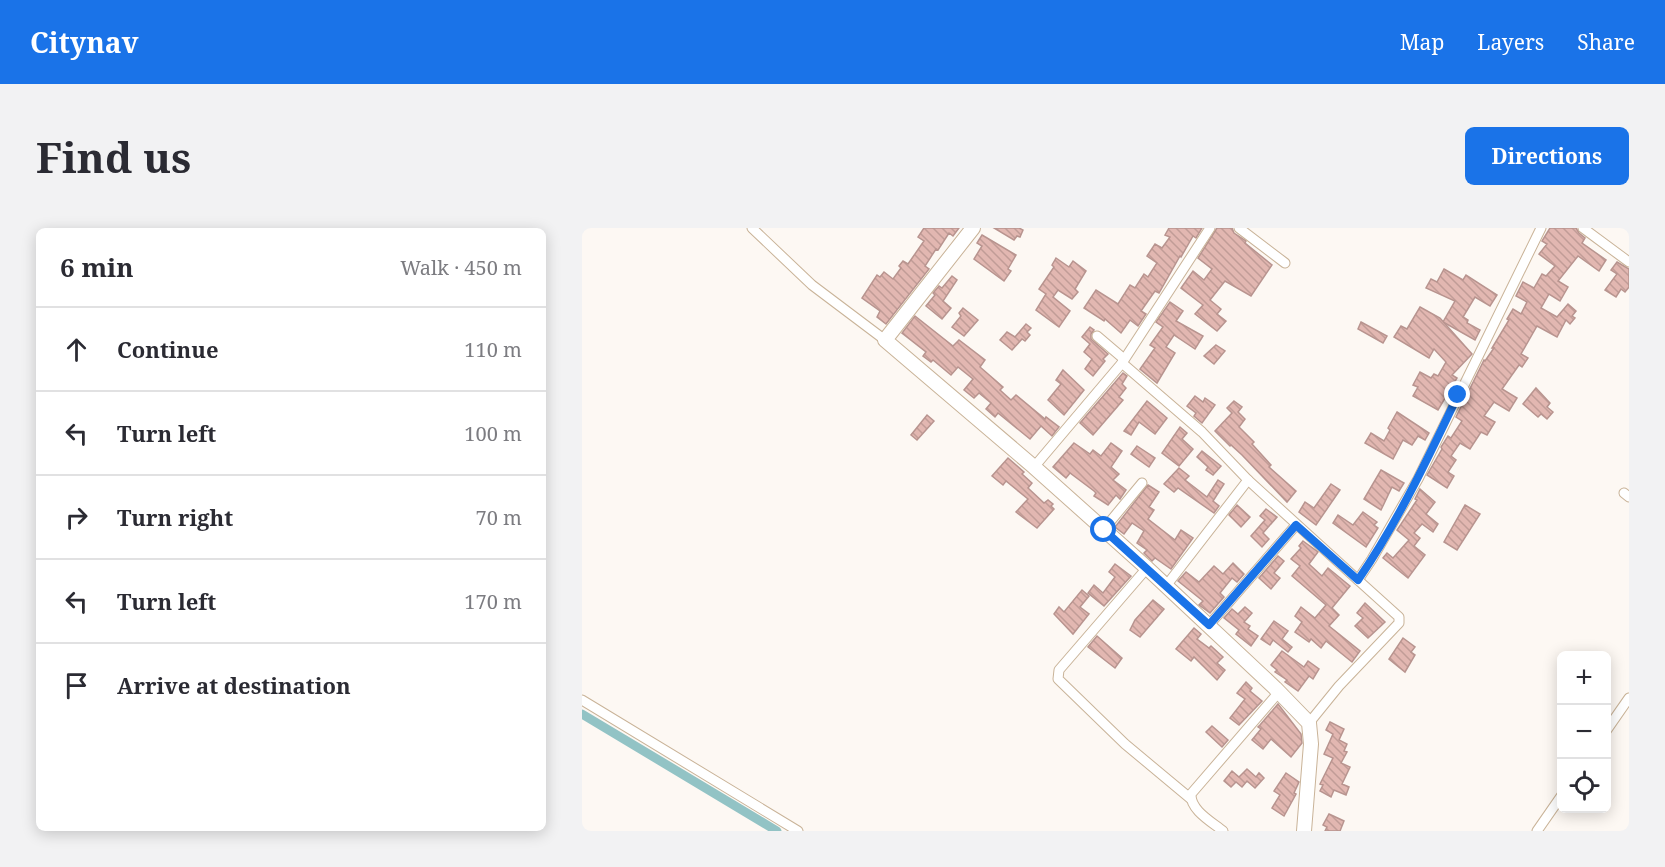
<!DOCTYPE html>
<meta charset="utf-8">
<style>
body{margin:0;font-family:"Noto Serif",serif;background:#f2f2f3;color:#2b2b33}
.controls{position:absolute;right:18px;bottom:18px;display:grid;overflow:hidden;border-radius:9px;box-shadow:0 3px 15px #0003}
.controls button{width:54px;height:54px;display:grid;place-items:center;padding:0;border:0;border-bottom:2px solid #e1e1e2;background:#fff;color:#2b2b33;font:30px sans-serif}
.stop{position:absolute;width:18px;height:18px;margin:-14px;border:4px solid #1a73e8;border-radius:50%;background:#fff}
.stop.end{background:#1a73e8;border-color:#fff;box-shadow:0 2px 6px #0008}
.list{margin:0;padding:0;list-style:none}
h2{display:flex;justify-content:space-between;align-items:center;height:78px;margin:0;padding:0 24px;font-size:26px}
h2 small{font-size:20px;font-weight:400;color:#7c7c81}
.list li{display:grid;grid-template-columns:39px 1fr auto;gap:18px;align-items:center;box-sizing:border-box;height:84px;padding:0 24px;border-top:2px solid #e1e1e2}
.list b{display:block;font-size:22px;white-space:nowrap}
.list em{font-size:20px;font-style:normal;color:#7c7c81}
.icon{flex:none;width:33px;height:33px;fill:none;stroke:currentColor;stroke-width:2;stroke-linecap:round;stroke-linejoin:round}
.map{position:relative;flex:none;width:1047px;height:603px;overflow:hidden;border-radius:9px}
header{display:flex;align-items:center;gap:36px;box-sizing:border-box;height:84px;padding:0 30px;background:#1a73e8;color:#fff}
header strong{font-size:28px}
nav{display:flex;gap:33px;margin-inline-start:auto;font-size:21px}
.intro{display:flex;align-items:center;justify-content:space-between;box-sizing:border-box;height:144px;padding:0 36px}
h1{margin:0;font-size:42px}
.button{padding:15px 27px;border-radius:9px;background:#1a73e8;color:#fff;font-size:21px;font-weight:700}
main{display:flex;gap:36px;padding:0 36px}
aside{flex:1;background:#fff;border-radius:9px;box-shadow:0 3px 15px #0003}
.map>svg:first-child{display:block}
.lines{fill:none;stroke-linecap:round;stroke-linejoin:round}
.canal{stroke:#92c3c5;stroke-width:9}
.building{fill:url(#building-back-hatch);stroke:#b8948f;stroke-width:1.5}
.street-casing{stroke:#c9b398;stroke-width:11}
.secondary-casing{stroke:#c9b398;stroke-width:16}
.street{stroke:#fff;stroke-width:9}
.secondary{stroke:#fff;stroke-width:14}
.route{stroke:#1a73e8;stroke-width:8}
</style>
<header>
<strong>Citynav</strong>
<nav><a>Map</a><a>Layers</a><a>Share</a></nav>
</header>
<div class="intro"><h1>Find us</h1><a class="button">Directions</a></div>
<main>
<aside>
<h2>6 min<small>Walk · 450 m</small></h2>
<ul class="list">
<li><svg class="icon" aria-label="ahead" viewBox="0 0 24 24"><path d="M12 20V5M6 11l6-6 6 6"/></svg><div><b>Continue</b></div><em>110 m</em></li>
<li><svg class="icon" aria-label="left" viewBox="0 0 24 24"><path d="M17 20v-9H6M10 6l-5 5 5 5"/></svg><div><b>Turn left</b></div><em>100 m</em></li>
<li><svg class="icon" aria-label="right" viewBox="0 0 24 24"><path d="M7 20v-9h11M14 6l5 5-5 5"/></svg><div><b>Turn right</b></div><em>70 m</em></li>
<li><svg class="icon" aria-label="left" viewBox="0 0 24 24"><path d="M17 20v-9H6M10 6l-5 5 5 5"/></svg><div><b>Turn left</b></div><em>170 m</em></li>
<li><svg class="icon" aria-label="arrive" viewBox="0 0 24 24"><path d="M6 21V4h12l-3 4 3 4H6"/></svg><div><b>Arrive at destination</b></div></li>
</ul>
</aside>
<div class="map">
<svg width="1047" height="603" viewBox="0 0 1047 603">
<defs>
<pattern id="building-back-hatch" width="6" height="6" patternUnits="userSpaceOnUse" patternTransform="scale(1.5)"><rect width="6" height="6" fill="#e2b7b1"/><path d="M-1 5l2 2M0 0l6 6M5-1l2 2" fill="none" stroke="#c19c97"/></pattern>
</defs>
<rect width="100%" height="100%" fill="#fdf8f3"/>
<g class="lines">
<polyline class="canal" points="0,486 195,603"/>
</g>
<g class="building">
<polygon points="342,0 377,0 371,8 367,5 356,22 354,21 343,38 347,41 304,96 295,89 298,83 280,70 295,47 298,49 302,44 311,51 319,40 317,38 321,33 326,36 342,13 336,9"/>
<polygon points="412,0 437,0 441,2 438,9 435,8 432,12"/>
<polygon points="587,0 620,0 614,10 611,8 599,29 598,28 577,65 573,63 559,83 564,86 556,98 548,92 539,105 523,91 522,93 502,80 514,62 536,76 548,57 553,60 562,46 566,49 575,35 565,28 573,16 580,20 588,9 583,7"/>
<polygon points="635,0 650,0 652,5 664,13 663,15 690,37 669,68 643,53 628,72 639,81 635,86 644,93 635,103 613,86 621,77 599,60 611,43 622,52 630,41 616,30"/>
<polygon points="968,0 994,0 997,5 1003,10 1000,15 1024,32 1017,43 996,28 976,53 986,59 978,73 967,66 959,80 975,89 986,76 994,83 990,88 993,90 988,96 984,92 975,109 955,98 939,126 946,130 940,139 937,137 920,161 935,170 927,183 912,174 902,188 913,194 905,207 899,204 888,221 878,215 869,228 874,232 866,244 872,248 865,260 845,247 860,221 859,219 866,208 869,210 880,193 874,189 902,132 903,133 912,120 910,120 927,92 925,91 931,81 939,86 945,74 934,68 941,54 952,60 960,46 964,48 973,38 957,26 965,16 960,13"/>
<polygon points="400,7 434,27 426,41 429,43 422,53 392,31 400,18 395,15"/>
<polygon points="474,30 487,39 491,33 504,43 493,61 496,64 490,71 476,62 471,69 488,83 477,99 454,82 464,66 457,61 472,39 470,37"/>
<polygon points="1035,34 1047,41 1047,59 1043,64 1039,61 1034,69 1023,62 1035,46 1029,42"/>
<polygon points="862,41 881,52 884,47 915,67 908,78 893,69 881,89 886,92 885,95 898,102 893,112 861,94 873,73 844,60 849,51 855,54"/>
<polygon points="370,48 375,52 361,73 369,80 360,91 344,78 353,67 351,65 357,58 360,60"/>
<polygon points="588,74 601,83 594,93 621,108 613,121 592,107 584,119 593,125 575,155 558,141 573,120 568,117 581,99 574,94"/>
<polygon points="838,79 858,90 890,126 870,147 875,150 856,182 831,168 836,159 831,157 838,144 849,150 852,146 856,148 864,134 852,121 847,130 812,109 819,98 825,101"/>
<polygon points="381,80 396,92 382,108 370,99 379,88 377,85"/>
<polygon points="333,88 371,118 377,112 403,132 398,139 421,159 418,162 429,172 434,167 463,191 464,189 477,199 470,208 459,198 448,211 416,185 413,189 404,181 409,175 397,165 392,170 382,162 391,151 376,139 369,147 351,132 349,134 341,128 344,124 320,105"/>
<polygon points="779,94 805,108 801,115 776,101"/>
<polygon points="444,96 449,100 445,104 448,107 443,113 440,111 430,122 418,112 425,104 433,109"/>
<polygon points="508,99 512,102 509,106 509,111 526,126 521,131 523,133 511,148 503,141 510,131 502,124 508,116 500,109"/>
<polygon points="634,117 643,123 632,136 622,128"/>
<polygon points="481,142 502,162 482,187 466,172 479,156 474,152"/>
<polygon points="541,145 545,148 540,156 544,160 537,169 541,172 511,207 498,195"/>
<polygon points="954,160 968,175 965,179 971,184 965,191 959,186 956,189 941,176"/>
<polygon points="613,168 621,174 623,170 633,177 620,195 612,188 614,185 605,178"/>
<polygon points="565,173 585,190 573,206 557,194 549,207 542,203"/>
<polygon points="652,173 660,179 656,184 663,191 657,199 672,214 670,216 689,237 687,239 714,263 705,274 660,227 649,217 648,218 633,203 650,185 645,180"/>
<polygon points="815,184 847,205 843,212 836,208 830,217 821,212 811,231 783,215 789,205 802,213 808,202 806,200"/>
<polygon points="345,187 352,193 335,212 329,207"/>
<polygon points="598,199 605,205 600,211 611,221 597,238 580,225"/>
<polygon points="492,215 508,226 511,222 519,228 529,215 540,223 529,239 537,246 531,252 544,262 538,271 534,267 526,277 512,268 514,265 512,263 488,245 484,250 471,239"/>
<polygon points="555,218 573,230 567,239 549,226"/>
<polygon points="620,223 639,238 631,247 624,242 626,239 615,229"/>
<polygon points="426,230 442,244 440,246 450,255 446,260 462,275 466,272 471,276 469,278 472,281 455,300 434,284 446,271 424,253 421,257 410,248"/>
<polygon points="597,240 607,248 603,252 625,269 636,252 642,256 631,273 637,278 632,285 596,260 592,264 582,256"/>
<polygon points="799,242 822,255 817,263 810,259 799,282 782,271"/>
<polygon points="749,256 758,262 734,297 717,284 723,274 732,280"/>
<polygon points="566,257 577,264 567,279 572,282 566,291 593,312 599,302 611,310 589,341 573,330 570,333 562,325 565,322 555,315 562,303 550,295 542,306 533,299"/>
<polygon points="838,261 853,274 844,286 856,296 851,304 840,296 832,305 838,310 832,318 843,327 826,350 801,330 805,325 811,330 827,312 815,302 835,272 833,271"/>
<polygon points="655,277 668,289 659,299 647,287"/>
<polygon points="883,277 898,286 875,322 862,314"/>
<polygon points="684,281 695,289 681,305 687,311 680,319 669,308 683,292 678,288"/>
<polygon points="781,284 795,294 792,297 796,300 784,319 751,295 756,287 771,297"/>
<polygon points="721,313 736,324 727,336 740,348 746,340 768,358 750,380 757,387 747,398 778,423 770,434 744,413 739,420 729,411 727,414 713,404 720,394 713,388 719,379 733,390 744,377 710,348 718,338 709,331 719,320 717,318"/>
<polygon points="696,328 702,333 692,345 698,350 689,361 677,350"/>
<polygon points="651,335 662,346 655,354 650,350 638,365 642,369 628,385 617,377 621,373 596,353 604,344 617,354 632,338 641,346"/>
<polygon points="533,336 549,348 522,378 506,365 512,357 521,365 533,349 527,344"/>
<polygon points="500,362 507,368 498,379 507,386 491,406 472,386 477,379 482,384"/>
<polygon points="571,372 582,381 558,409 548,402 553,392"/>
<polygon points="783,375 803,394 786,410 773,398 781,390 775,385"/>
<polygon points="663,379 670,385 662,394 668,398 666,401 676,408 669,418 654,406 657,402 642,390 650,381 656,386"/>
<polygon points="692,393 706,403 700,411 710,419 706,424 691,412 688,417 679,411"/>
<polygon points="612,400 619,406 615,411 627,420 629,418 641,429 635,435 643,442 635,452 612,429 609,433 594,421"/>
<polygon points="515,408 540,430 533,440 506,419"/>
<polygon points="821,410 833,419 829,424 833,427 823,444 807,431"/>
<polygon points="700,423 722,439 726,433 737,441 731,451 727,448 716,463 703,454 705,452 693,444 695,442 689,437"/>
<polygon points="664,454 670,460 668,463 680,473 657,497 648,490 663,471 655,465"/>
<polygon points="696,476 719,506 720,515 709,529 689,511 681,521 670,512 679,501 676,499 678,497"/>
<polygon points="748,494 762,501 757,512 765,516 762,523 765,524 759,535 768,539 760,556 767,559 764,567 752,562 749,569 738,563 741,557 738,556 751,530 742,526 751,506 744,502"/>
<polygon points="630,498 646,512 640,519 624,504"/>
<polygon points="665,541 674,549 677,545 682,550 673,560 665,553 660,559 654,554 649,559 642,553 650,543 657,549"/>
<polygon points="704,545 717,554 712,565 714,566 702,588 690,580 698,567 692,563"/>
<polygon points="747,586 762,593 758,603 743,603 745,599 741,597"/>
</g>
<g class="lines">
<defs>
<g id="street">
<polyline points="170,0 230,57 303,112"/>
<polyline points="657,0 703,35"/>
<polyline points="1001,0 1047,34"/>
<polyline points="515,108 542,131"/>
<polyline points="540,135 620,204 666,252 776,352 790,331 836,251 959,0"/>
<polyline points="452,239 540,135 628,0"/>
<polyline points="1042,265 1047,269"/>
<polyline points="522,301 560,255"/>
<polyline points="565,340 477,442 476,451 543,516 609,571"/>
<polyline points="584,358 666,252"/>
<polyline points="627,397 714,297"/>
<polyline points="0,472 216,603"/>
<polyline points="727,495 757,458 817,395 817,389 776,352"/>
<polyline points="1024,503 1047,470"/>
<path d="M641,603C630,594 608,582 609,566L697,464"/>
<polyline points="955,603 980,567"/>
</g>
<polyline id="secondary" points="391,0 303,112 452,239 565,340 693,460 727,495 729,516 722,603"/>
</defs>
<use href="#street" class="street-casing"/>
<use href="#secondary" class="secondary-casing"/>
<use href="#street" class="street"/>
<use href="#secondary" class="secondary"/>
</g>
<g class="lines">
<path class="route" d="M522,302L627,397L714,297L776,352C816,294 846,230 876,167"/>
</g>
</svg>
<div class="controls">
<button>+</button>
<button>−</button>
<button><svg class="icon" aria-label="locate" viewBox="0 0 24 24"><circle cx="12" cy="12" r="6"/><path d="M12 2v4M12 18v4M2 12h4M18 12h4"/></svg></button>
</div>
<div class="stop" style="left:522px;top:302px"></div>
<div class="stop end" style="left:876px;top:167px"></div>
</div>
</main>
